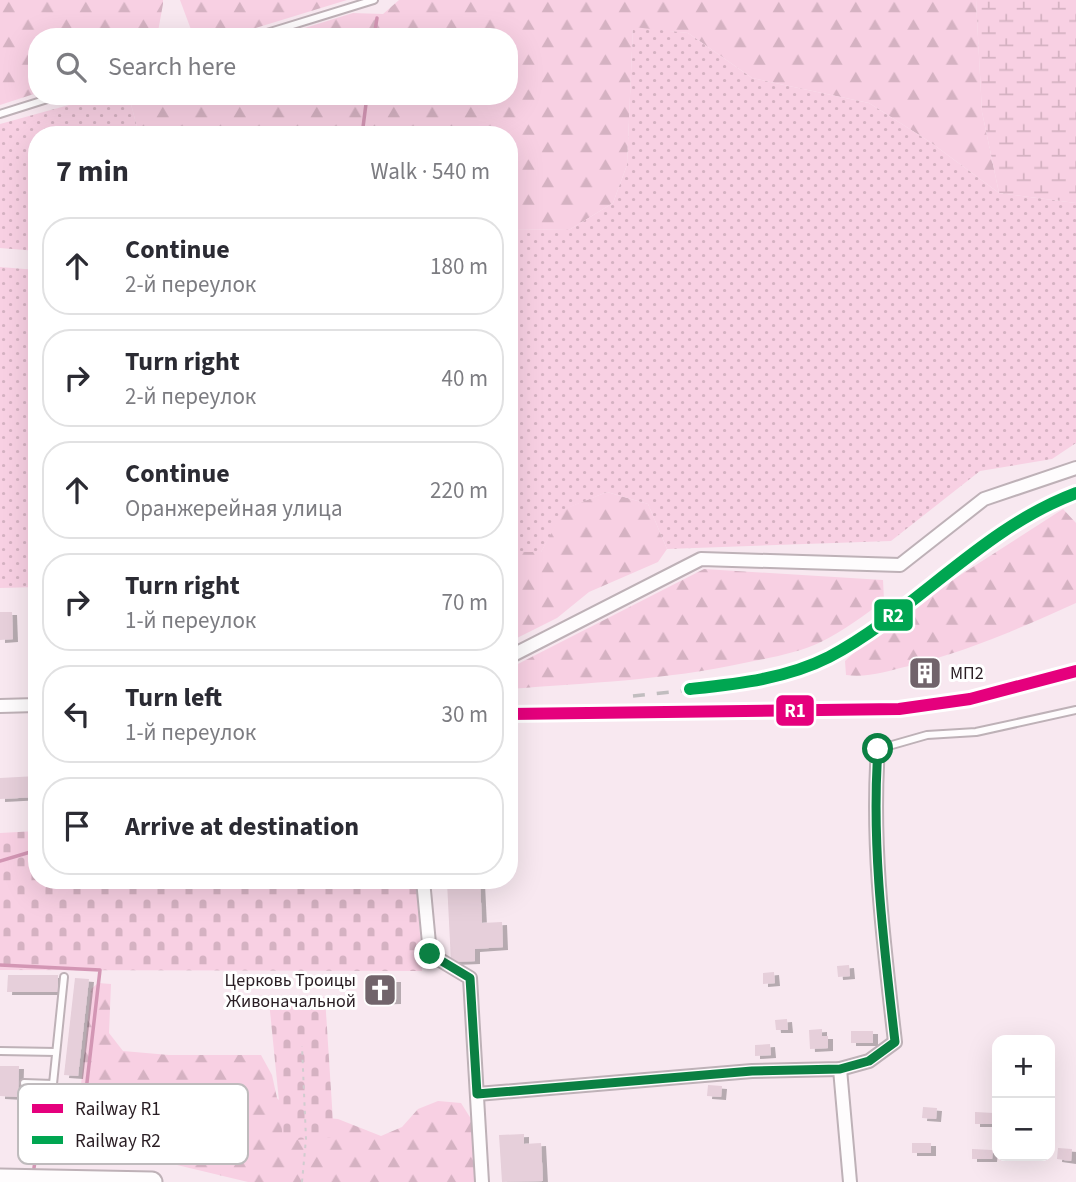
<!DOCTYPE html>
<meta charset="utf-8">
<style>
body{margin:0;font-family:"Source Sans 3",sans-serif;background:#f2f2f3;color:#2b2b33}
.controls{position:absolute;right:21px;bottom:21px;display:grid;overflow:hidden;border-radius:14px;box-shadow:0 7px 28px #0002}
.controls button{width:63px;height:63px;display:grid;place-items:center;padding:0;border:0;border-bottom:2px solid #e1e1e2;background:#fff;color:#2b2b33;font:35px sans-serif}
.stop{position:absolute;width:21px;height:21px;margin:-16px;border:5px solid #0b8043;border-radius:50%;background:#fff}
.stop.end{background:#0b8043;border-color:#fff;box-shadow:0 2px 7px #0008}
.list{margin:0;padding:0;list-style:none}
h2{display:flex;justify-content:space-between;align-items:center;height:91px;margin:0;padding:0 28px;font-size:30px}
h2 small{font-size:23px;font-weight:400;color:#7c7c81}
.list li{display:grid;grid-template-columns:46px 1fr auto;gap:21px;align-items:center;box-sizing:border-box;height:98px;margin:0 14px 14px;padding:0 14px;border:2px solid #e1e1e2;border-radius:28px}
.list b{display:block;font-size:26px;white-space:nowrap}
.list p{margin:0;font-size:23px;white-space:nowrap;color:#7c7c81}
.list em{font-size:23px;font-style:normal;color:#7c7c81}
.icon{flex:none;width:38px;height:38px;fill:none;stroke:currentColor;stroke-width:2;stroke-linecap:round;stroke-linejoin:round}
.map{position:relative;flex:none;width:1076px;height:1182px;overflow:hidden}
.search{position:absolute;background:#fff;box-shadow:0 7px 28px #0002;left:28px;top:28px;width:490px;height:77px;display:flex;align-items:center;gap:18px;box-sizing:border-box;padding:0 24px;border-radius:28px;color:#7c7c81;font-size:26px}
.panel{position:absolute;background:#fff;box-shadow:0 7px 28px #0002;left:28px;top:126px;width:490px;height:763px;border-radius:28px}
.map>svg:first-child{display:block}
.forest{fill:url(#forest-firs)}
.wetland{fill:url(#wetland-marsh)}
.cemetery{fill:url(#cemetery-stones)}
.garden{fill:url(#garden-dots)}
.lines{fill:none;stroke-linecap:round;stroke-linejoin:round}
.stream{stroke:#d396b4;stroke-width:3.5}
.building{fill:#e6cfda;filter:url(#shadow)}
.lane-casing{stroke:#beb1b7;stroke-width:10}
.street-casing{stroke:#beb1b7;stroke-width:16}
.primary-casing{stroke:#beb1b7;stroke-width:23}
.path{stroke:#d1cccf;stroke-width:2;stroke-dasharray:3.5 5;stroke-linecap:butt}
.lane{stroke:#fefcfd;stroke-width:6}
.street{stroke:#fefcfd;stroke-width:12}
.primary{stroke:#fefcfd;stroke-width:19}
.rail{stroke:#c1bdbf;stroke-width:3.5;stroke-dasharray:12 12;stroke-linecap:butt}
.rail-1-casing{stroke:#fff;stroke-width:18}
.rail-2-casing{stroke:#fff;stroke-width:18}
.rail-1{stroke:#e5007d;stroke-width:12}
.rail-2{stroke:#00a651;stroke-width:12}
.route{stroke:#0b8043;stroke-width:9}
.labels{text-anchor:middle;dominant-baseline:central;stroke-width:6;stroke-linejoin:round;paint-order:stroke}
.poi-label{font-size:18px;fill:#291d23;stroke:#fff;text-anchor:start}
.key{fill:#fff;stroke:#bfbbbd;stroke-width:2}
.key-label{font-size:19px;fill:#291d23}
.line-badge{stroke:#fff;stroke-width:2.5}
.badge-label{font-size:19px;text-anchor:middle;font-weight:bold;fill:#fff}
</style>
<div class="map">
<svg width="1076" height="1182" viewBox="0 0 1076 1182">
<defs>
<pattern id="forest-firs" width="22" height="20" patternUnits="userSpaceOnUse" patternTransform="scale(1.75)"><rect width="22" height="20" fill="#f8d0e3"/><path d="M5 1l3.5 6h-7zM16 11l3.5 6h-7z" fill="#d5b2c2"/></pattern>
<pattern id="wetland-marsh" width="20" height="14" patternUnits="userSpaceOnUse" patternTransform="scale(1.75)"><rect width="20" height="14" fill="#f8d0e3"/><path d="M1 5h8M5 5V1M11 12h8M15 12V8" fill="none" stroke="#d5b2c2"/></pattern>
<pattern id="cemetery-stones" width="16" height="16" patternUnits="userSpaceOnUse" patternTransform="scale(1.75)"><rect width="16" height="16" fill="#f8d0e3"/><path d="M2 7V4a2 2 0 0 1 4 0v3zM10 15v-3a2 2 0 0 1 4 0v3z" fill="#d5b2c2"/></pattern>
<pattern id="garden-dots" width="8" height="8" patternUnits="userSpaceOnUse" patternTransform="scale(1.75)"><rect width="8" height="8" fill="#f8d0e3"/><path d="M2 2h.1M6 6h.1" fill="none" stroke="#d5b2c2" stroke-width="1.8" stroke-linecap="round"/></pattern>
<filter id="shadow"><feDropShadow dx="5" dy="3" stdDeviation="0" flood-color="#0004"/></filter>
</defs>
<rect width="100%" height="100%" fill="#f8e8f0"/>
<g class="forest">
<polygon points="0,0 163,0 163,4 157,37 37,37 37,93 0,105"/>
<polygon points="180,0 347,0 226,37 193,35"/>
<polygon points="399,0 976,0 982,112 999,193 930,142 869,103 752,78 688,33 633,28 627,165 613,203 569,230 509,229 509,135 139,135 131,104 98,97 509,96 509,37 276,37 353,13 383,14"/>
<polygon points="607,492 648,504 667,549 658,562 589,592 557,618 509,642 509,552 541,552 564,509"/>
<path d="M1063,509L1076,523V603C1021,628 968,651 909,666C887,671 868,678 846,675L845,661L856,651L926,597Z"/>
<path d="M704,569L883,580L884,600C864,616 844,630 821,642C798,653 769,658 744,663C666,680 588,683 509,689L512,667Z"/>
<polygon points="98,983 111,984 109,1033 123,1051 169,1055 261,1055 272,1075 277,1098 293,1115 338,1119 381,1136 402,1127 418,1109 438,1101 461,1103 473,1122 476,1182 248,1182 177,1165 122,1157 103,1148 87,1132 78,1114 91,989"/>
</g>
<polygon class="wetland" points="976,0 1076,0 1076,203 999,193 982,112"/>
<g class="cemetery">
<polygon points="37,831 37,880 417,880 422,971 0,970 0,833"/>
<polygon points="325,997 334,1137 283,1141 269,1001"/>
</g>
<g class="garden">
<polygon points="633,27 688,33 752,78 869,103 930,142 999,193 1076,203 1076,443 1052,459 980,471 891,541 667,549 648,504 607,492 565,509 541,552 509,552 509,229 569,230 613,203 627,165"/>
<polygon points="98,97 131,104 139,135 37,135 37,251 0,248 0,124"/>
<polygon points="0,267 37,270 37,587 0,588"/>
</g>
<g class="lines">
<g class="stream">
<polyline points="374,37 377,18"/>
<polyline points="362,135 367,96"/>
<polyline points="0,861 37,850"/>
<polyline points="0,965 100,970 81,1134 36,1154 34,1168"/>
</g>
</g>
<g class="building">
<polygon points="0,612 12,612 13,639 0,640"/>
<polygon points="37,776 37,797 0,799 0,778"/>
<polygon points="480,881 482,923 502,922 503,947 475,949 475,961 451,962 447,882"/>
<polygon points="849,965 850,976 838,977 837,966"/>
<polygon points="774,972 775,983 763,984 763,973"/>
<polygon points="8,975 58,975 58,992 7,992"/>
<polygon points="75,978 89,979 78,1076 64,1075"/>
<polygon points="364,979 396,979 396,1001 365,1002"/>
<polygon points="787,1019 788,1030 776,1030 775,1020"/>
<polygon points="822,1029 822,1036 828,1036 828,1048 810,1049 809,1030"/>
<rect x="851" y="1031" width="22" height="12"/>
<polygon points="770,1044 771,1055 755,1056 755,1045"/>
<polygon points="0,1066 19,1066 18,1097 0,1096"/>
<polygon points="708,1085 722,1086 721,1097 707,1096"/>
<polygon points="923,1107 937,1108 936,1119 922,1118"/>
<polygon points="975,1112 994,1113 993,1124 975,1124"/>
<polygon points="524,1134 524,1144 541,1143 543,1181 502,1182 499,1135"/>
<rect x="912" y="1143" width="19" height="10"/>
<polygon points="1058,1148 1072,1149 1071,1161 1057,1159"/>
<polygon points="972,1149 993,1150 992,1159 972,1159"/>
</g>
<g class="lines">
<defs>
<g id="lane">
<polyline points="254,37 374,0"/>
<polyline points="0,114 57,96"/>
<polyline points="878,749 927,735 976,732 1076,710"/>
<polyline points="0,1051 56,1052"/>
<polyline points="24,1083 53,1084 64,977"/>
</g>
<g id="street">
<polyline points="509,657 701,559 900,565 984,499 1076,468"/>
<polyline points="0,706 37,705"/>
<polyline points="423,880 430,954 470,978 482,1182"/>
<polyline points="840,1069 850,1182"/>
<path d="M477,1094L752,1071L840,1069L869,1061L895,1042C884,945 871,847 878,749"/>
</g>
<polyline id="primary" points="0,1179 152,1182"/>
</defs>
<use href="#lane" class="lane-casing"/>
<use href="#street" class="street-casing"/>
<use href="#primary" class="primary-casing"/>
<polyline class="path" points="302,1182 306,1139 302,1046"/>
<use href="#lane" class="lane"/>
<use href="#street" class="street"/>
<use href="#primary" class="primary"/>
<path class="rail" d="M633,696C697,689 765,685 825,659C916,618 978,530 1076,493"/>
<defs>
<polyline id="rail-1" points="509,714 899,709 970,699 1076,671"/>
<path id="rail-2" d="M690,689C736,684 786,679 829,657C917,610 981,529 1076,493"/>
</defs>
<use href="#rail-1" class="rail-1-casing"/>
<use href="#rail-2" class="rail-2-casing"/>
<use href="#rail-1" class="rail-1"/>
<use href="#rail-2" class="rail-2"/>
</g>
<g class="lines">
<path class="route" d="M430,954L470,978L477,1094L752,1071L840,1069L869,1061L895,1042C884,945 871,847 878,749"/>
</g>
<defs>
<symbol id="building-square" viewBox="-11 -11 22 22"><rect x="-9" y="-9" width="18" height="18" rx="4" fill="#71646b" stroke="#fff"/><path d="M-4-6H4V6H1V3H-1V6H-4ZM-2.5-4.3h1.7v1.8h-1.7ZM.8-4.3h1.7v1.8H.8ZM-2.5-1h1.7V.8h-1.7ZM.8-1h1.7V.8H.8Z" fill="#fff"/></symbol>
<symbol id="church-square" viewBox="-11 -11 22 22"><rect x="-9" y="-9" width="18" height="18" rx="4" fill="#71646b" stroke="#fff"/><path d="M-1.2-6h2.4v3.5h3.3v2.4h-3.3V6h-2.4V-.1h-3.3v-2.4h3.3Z" fill="#fff"/></symbol>
</defs>
<g fill-rule="evenodd">
<use href="#building-square" x="906" y="654" width="38" height="38"/>
<use href="#church-square" x="361" y="971" width="38" height="38"/>
</g>
<g class="labels">
<g class="poi-label">
<text x="950" y="673">МП2</text>
<text x="356" y="980" text-anchor="end">Церковь Троицы<tspan x="356" dy="21">Живоначальной</tspan></text>
</g>
</g>
<rect x="18" y="1084" width="230" height="80" rx="10" class="key"/>
<rect x="32" y="1104" width="31" height="9" fill="#e5007d"/>
<rect x="32" y="1136" width="31" height="8" fill="#00a651"/>
<g class="key-label">
<text x="75" y="1115">Railway R1</text>
<text x="75" y="1147">Railway R2</text>
</g>
<g class="line-badge">
<rect x="873" y="598" width="41" height="34" rx="7" fill="#00a651"/>
<rect x="775" y="694" width="40" height="33" rx="7" fill="#e5007d"/>
</g>
<g class="badge-label">
<text x="893" y="622">R2</text>
<text x="795" y="717">R1</text>
</g>
</svg>
<div class="controls">
<button>+</button>
<button>−</button>
</div>
<div class="stop" style="left:878px;top:749px"></div>
<div class="stop end" style="left:430px;top:954px"></div>
<div class="search"><svg class="icon" aria-label="search" viewBox="0 0 24 24"><circle cx="10" cy="10" r="6"/><path d="M15 15l6 6"/></svg>Search here</div>
<section class="panel">
<h2>7 min<small>Walk · 540 m</small></h2>
<ul class="list">
<li><svg class="icon" aria-label="ahead" viewBox="0 0 24 24"><path d="M12 20V5M6 11l6-6 6 6"/></svg><div><b>Continue</b><p>2-й переулок</p></div><em>180 m</em></li>
<li><svg class="icon" aria-label="right" viewBox="0 0 24 24"><path d="M7 20v-9h11M14 6l5 5-5 5"/></svg><div><b>Turn right</b><p>2-й переулок</p></div><em>40 m</em></li>
<li><svg class="icon" aria-label="ahead" viewBox="0 0 24 24"><path d="M12 20V5M6 11l6-6 6 6"/></svg><div><b>Continue</b><p>Оранжерейная улица</p></div><em>220 m</em></li>
<li><svg class="icon" aria-label="right" viewBox="0 0 24 24"><path d="M7 20v-9h11M14 6l5 5-5 5"/></svg><div><b>Turn right</b><p>1-й переулок</p></div><em>70 m</em></li>
<li><svg class="icon" aria-label="left" viewBox="0 0 24 24"><path d="M17 20v-9H6M10 6l-5 5 5 5"/></svg><div><b>Turn left</b><p>1-й переулок</p></div><em>30 m</em></li>
<li><svg class="icon" aria-label="arrive" viewBox="0 0 24 24"><path d="M6 21V4h12l-3 4 3 4H6"/></svg><div><b>Arrive at destination</b></div></li>
</ul>
</section>
</div>
